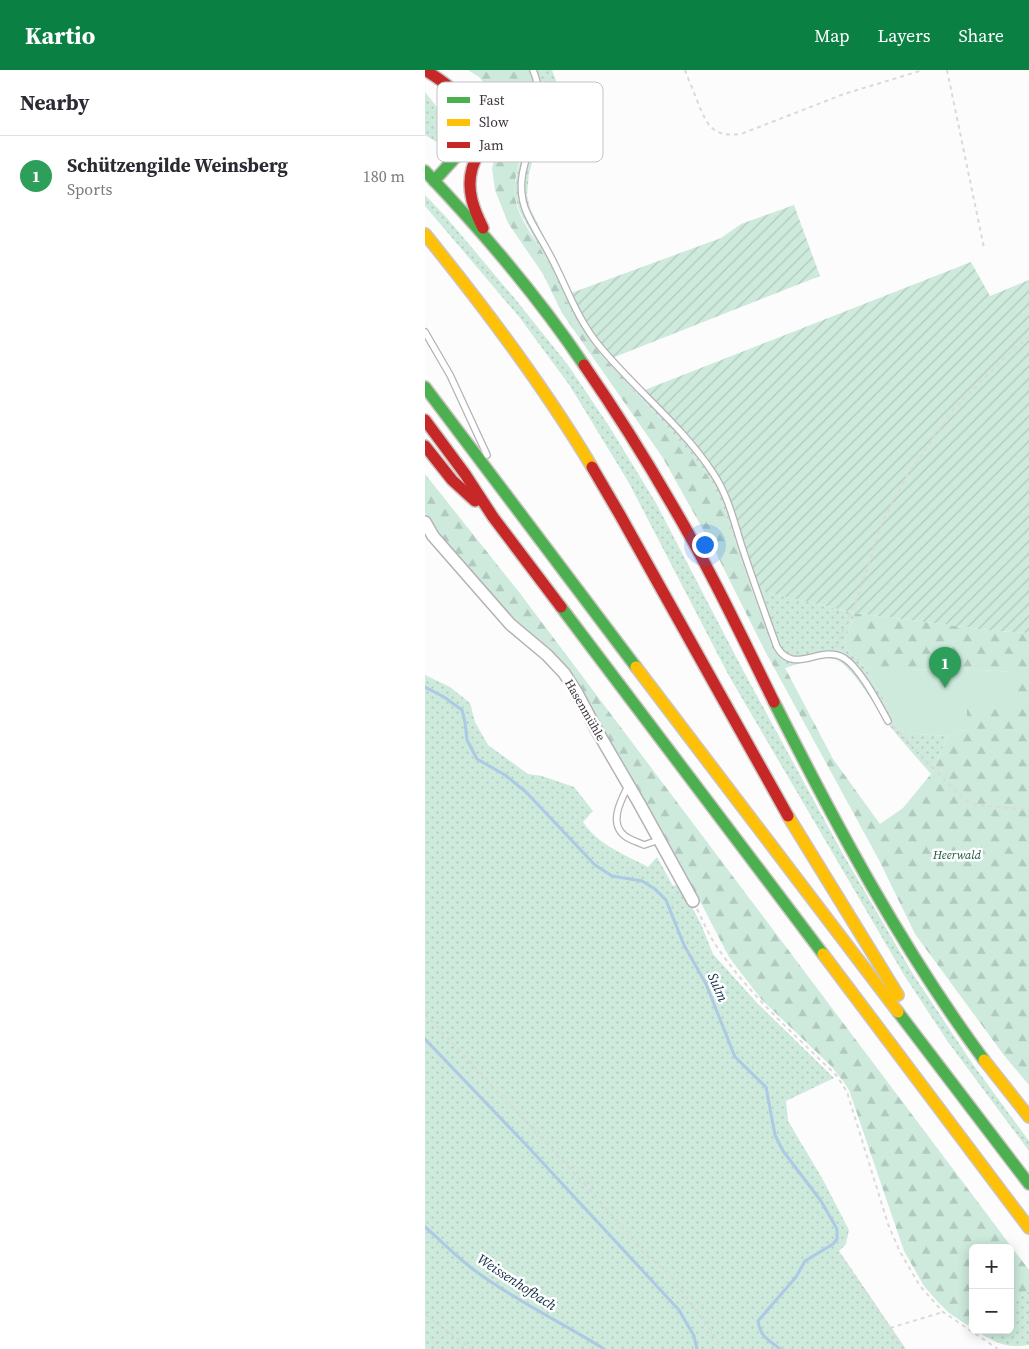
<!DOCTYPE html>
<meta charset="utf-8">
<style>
body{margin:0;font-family:"Source Serif 4",serif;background:#f7f7f7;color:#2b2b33}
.controls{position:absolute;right:15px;bottom:15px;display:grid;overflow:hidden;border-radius:8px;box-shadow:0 2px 12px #0003}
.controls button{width:45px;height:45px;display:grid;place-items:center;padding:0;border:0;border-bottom:1px solid #e1e1e2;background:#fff;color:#2b2b33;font:25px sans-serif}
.you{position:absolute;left:279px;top:474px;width:18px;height:18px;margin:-12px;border:4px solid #fff;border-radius:50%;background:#1a73e8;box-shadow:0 0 0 8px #1a73e833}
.badge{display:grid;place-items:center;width:32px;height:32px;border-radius:50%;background:#0b8043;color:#fff;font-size:16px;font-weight:700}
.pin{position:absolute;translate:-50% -41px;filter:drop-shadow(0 1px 2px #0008)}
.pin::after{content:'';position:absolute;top:26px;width:18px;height:15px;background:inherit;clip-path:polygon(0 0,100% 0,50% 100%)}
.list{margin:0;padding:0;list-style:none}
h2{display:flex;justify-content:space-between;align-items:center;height:65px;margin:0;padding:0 20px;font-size:21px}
h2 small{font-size:16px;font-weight:400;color:#7c7c81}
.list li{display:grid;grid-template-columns:32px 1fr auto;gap:15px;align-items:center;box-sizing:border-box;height:80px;padding:0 20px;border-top:1px solid #e1e1e2}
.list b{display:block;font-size:19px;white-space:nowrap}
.list p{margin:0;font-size:16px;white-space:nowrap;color:#7c7c81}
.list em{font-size:16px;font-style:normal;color:#7c7c81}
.map{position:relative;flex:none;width:604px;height:1279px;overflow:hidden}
header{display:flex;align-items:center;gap:30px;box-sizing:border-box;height:70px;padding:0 25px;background:#0b8043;color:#fff}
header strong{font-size:24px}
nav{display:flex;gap:28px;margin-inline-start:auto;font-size:18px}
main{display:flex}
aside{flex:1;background:#fff}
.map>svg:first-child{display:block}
.grass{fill:url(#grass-dots)}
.forest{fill:url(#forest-firs)}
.garden{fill:url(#garden-furrows)}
.pitch{fill:#cdeadc}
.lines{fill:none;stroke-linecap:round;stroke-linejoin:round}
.stream{stroke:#adcae4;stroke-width:3}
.lane-casing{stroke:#b5b1b5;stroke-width:8}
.street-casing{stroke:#b5b1b5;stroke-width:14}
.fast-casing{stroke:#ccc4c1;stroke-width:14}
.slow-casing{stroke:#ccc4c1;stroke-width:14}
.jam-casing{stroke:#ccc4c1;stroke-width:14}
.path{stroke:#dbd9db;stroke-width:2;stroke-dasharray:4 4;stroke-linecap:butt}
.lane{stroke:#fff;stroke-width:5.5}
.street{stroke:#fff;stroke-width:11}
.fast{stroke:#4caf50;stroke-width:11}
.slow{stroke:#ffc107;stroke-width:11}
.jam{stroke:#c62828;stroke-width:11}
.labels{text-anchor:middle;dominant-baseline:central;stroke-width:5;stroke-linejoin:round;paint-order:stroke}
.street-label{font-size:12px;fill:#3f343e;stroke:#fff}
.park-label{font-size:12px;font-style:italic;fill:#18593e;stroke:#fff}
.water-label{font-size:14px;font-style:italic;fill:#0d2e46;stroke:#fff}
.key{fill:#fff;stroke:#c5c2c5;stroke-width:1}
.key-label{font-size:14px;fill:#3f343e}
</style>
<header>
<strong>Kartio</strong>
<nav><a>Map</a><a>Layers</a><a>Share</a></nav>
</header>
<main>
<aside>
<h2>Nearby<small></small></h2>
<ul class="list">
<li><span class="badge" style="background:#2e9e5b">1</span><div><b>Schützengilde Weinsberg</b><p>Sports</p></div><em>180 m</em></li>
</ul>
</aside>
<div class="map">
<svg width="604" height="1279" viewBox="0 0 604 1279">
<defs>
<pattern id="grass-dots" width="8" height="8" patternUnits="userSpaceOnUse" patternTransform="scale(1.25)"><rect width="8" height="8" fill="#cdeadc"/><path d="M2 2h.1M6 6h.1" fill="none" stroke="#b1c9be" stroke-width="1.8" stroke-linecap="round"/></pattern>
<pattern id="forest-firs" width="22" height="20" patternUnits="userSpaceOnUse" patternTransform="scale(1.25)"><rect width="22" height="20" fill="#cdeadc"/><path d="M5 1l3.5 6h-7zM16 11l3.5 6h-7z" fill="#b1c9be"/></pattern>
<pattern id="garden-furrows" width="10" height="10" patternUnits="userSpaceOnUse" patternTransform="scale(1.25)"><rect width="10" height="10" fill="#cdeadc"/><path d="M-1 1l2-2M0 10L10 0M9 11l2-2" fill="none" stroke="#b1c9be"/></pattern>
</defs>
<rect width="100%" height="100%" fill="#fcfcfc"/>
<g class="grass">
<polygon points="102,0 127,0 148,53 121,63 111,79 104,103 102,125 105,138 147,223 138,226 124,195 95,142 90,127 90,114 93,99 103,66 104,4"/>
<polygon points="0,22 22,50 24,62 19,73 15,74 0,65"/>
<polygon points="0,125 21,147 91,230 143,295 184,356 231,433 319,602 418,784 488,904 547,993 604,1071 604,1081 523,972 479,905 304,606 204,413 145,316 95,248 0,136"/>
<path d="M327,519L430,543L419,573L424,582L440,597L461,633L470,655L479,663L523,666L506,704C493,689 480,675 468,660C455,645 427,593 409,589C394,586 375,594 360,598L350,587Z"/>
<path d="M0,605L25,617L45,633L50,652L63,675L103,704L117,706L149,717L168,741L158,752C173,775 199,784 223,797L232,787L248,816L255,814L276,854L288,884L332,933L409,1008L361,1031L363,1051L397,1108L424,1160L421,1174L414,1181L481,1279H0Z"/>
<path d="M604,1221V1275C582,1279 568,1272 550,1260H585V1233Z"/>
</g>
<g class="forest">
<path d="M43,0H102C126,41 86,85 90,126C92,147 110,168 120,187C136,216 147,247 167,273C177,287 191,300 203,313C226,339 250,366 273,392L287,412L298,436L350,586L358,594L408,689L455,754L478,738L506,704L523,666L542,659V638L589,602L556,600L464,599L440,597L424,582L419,573L430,543L571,561L604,563V1015L578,984L490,864L454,790L340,581L290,481L238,388L137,243L118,204L83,153L70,120L67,98L74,73L76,44L69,25L54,7Z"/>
<polygon points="0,404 94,522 604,1200 604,1221 585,1233 585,1178 548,1178 548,1252 542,1255 524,1243 512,1231 499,1216 479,1181 424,1020 418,1011 406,996 336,929 304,887 275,831 177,661 153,615 86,550 12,465 0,443"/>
</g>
<g class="garden">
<path d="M369,135L395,206L182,290C164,270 150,250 138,226L296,168L316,154Z"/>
<polygon points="546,192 565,226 604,210 604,563 571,561 430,543 327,519 298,436 287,412 273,392 212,323"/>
</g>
<path class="pitch" d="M440,597C490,601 539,598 589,602L588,637L542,638V659L523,666L479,663L470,655L461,633Z"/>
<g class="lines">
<g class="stream">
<path d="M0,617L19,627L37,640L40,652L42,670L52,689L80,705L101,722L170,795L187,806L217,811L230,819L241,830L259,875L281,914L310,987L341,1017L350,1065L358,1081L396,1131L412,1159V1169L408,1174L380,1191L371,1207L333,1251C336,1268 343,1269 355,1279"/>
<polyline points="0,969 105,1079 254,1240 269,1266 272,1279"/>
<path d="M0,1157C19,1173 35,1191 56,1205C95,1233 138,1253 179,1279"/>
</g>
<defs>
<g id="lane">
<path d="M108,0C131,55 80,95 102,143C110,161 121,176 129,193C143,221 153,249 172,273C208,318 256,354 288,403C303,425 309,452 317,477C328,510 340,544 352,577C369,606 395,574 419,588C435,598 453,633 463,651"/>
<polyline points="0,262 25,305 62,385"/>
<path d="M204,714C196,730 183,753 200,766C205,770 213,772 219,775L234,770"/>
</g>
<polyline id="street" points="0,452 8,466 85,554 122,585 139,603 152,623 171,659 214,733 268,831"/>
<g id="fast">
<path d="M0,101C58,162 112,225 159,295"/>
<polyline points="9,111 39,78 51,54"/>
<polyline points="0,317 211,597"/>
<polyline points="136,537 398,884"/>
<path d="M349,632C411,755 477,879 559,990"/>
<polyline points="473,942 604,1114"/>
</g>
<g id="slow">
<path d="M0,164C60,238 118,315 167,397"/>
<polyline points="211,597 473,942"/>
<polyline points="363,746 473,925"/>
<polyline points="398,884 604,1158"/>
<polyline points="559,990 604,1047"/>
</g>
<g id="jam">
<path d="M0,0C26,16 42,28 51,59C53,64 55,68 55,74C55,83 49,91 47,99C41,120 49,140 58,158"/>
<path d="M159,295C190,340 219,386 246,433C284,497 316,565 349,632"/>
<polyline points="0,350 40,404 68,447 136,537"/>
<polyline points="0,376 27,410 50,431"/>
<polyline points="167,397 195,445 363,746"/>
</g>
</defs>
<use href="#lane" class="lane-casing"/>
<use href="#street" class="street-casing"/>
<use href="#fast" class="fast-casing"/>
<use href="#slow" class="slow-casing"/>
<use href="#jam" class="jam-casing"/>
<g class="path">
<path d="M260,0C264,11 269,22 273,33C283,57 288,67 316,64L419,24L498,0"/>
<polyline points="522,0 559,178"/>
<polyline points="411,577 435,521 456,455 481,407 528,340 582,285 604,267"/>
<polyline points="468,656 539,730 552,735 604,740"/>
<path d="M272,839C278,851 283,863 290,874C323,924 369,964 412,1006L422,1022L463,1154L475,1182L495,1216L518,1242L573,1279"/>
<polyline points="0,944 166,1121 218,1182 244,1204 287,1262 295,1279"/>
<polyline points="416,1185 465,1258 518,1242"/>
<polyline points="0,1244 46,1279"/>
<polyline points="465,1258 478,1279"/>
</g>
<use href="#lane" class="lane"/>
<use href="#street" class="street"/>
<use href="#fast" class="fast"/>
<use href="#slow" class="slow"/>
<use href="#jam" class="jam"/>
</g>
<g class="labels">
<g class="street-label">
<text transform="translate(160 640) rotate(60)">Hasenmühle</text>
</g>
<g class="park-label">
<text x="532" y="785">Heerwald</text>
</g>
<g class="water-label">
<text transform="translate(293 917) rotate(66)">Sulm</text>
<text transform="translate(92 1212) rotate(33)">Weissenhofbach</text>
</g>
</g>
<rect x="12" y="12" width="166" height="80" rx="8" class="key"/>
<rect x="22" y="27" width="23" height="6" fill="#4caf50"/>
<rect x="22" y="49" width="23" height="7" fill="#ffc107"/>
<rect x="22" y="72" width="23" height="6" fill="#c62828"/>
<g class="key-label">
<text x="54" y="35">Fast</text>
<text x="54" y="57">Slow</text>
<text x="54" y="80">Jam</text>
</g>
</svg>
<div class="controls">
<button>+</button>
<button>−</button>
</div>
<div class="you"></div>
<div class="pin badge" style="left:520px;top:618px;background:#2e9e5b">1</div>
</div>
</main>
